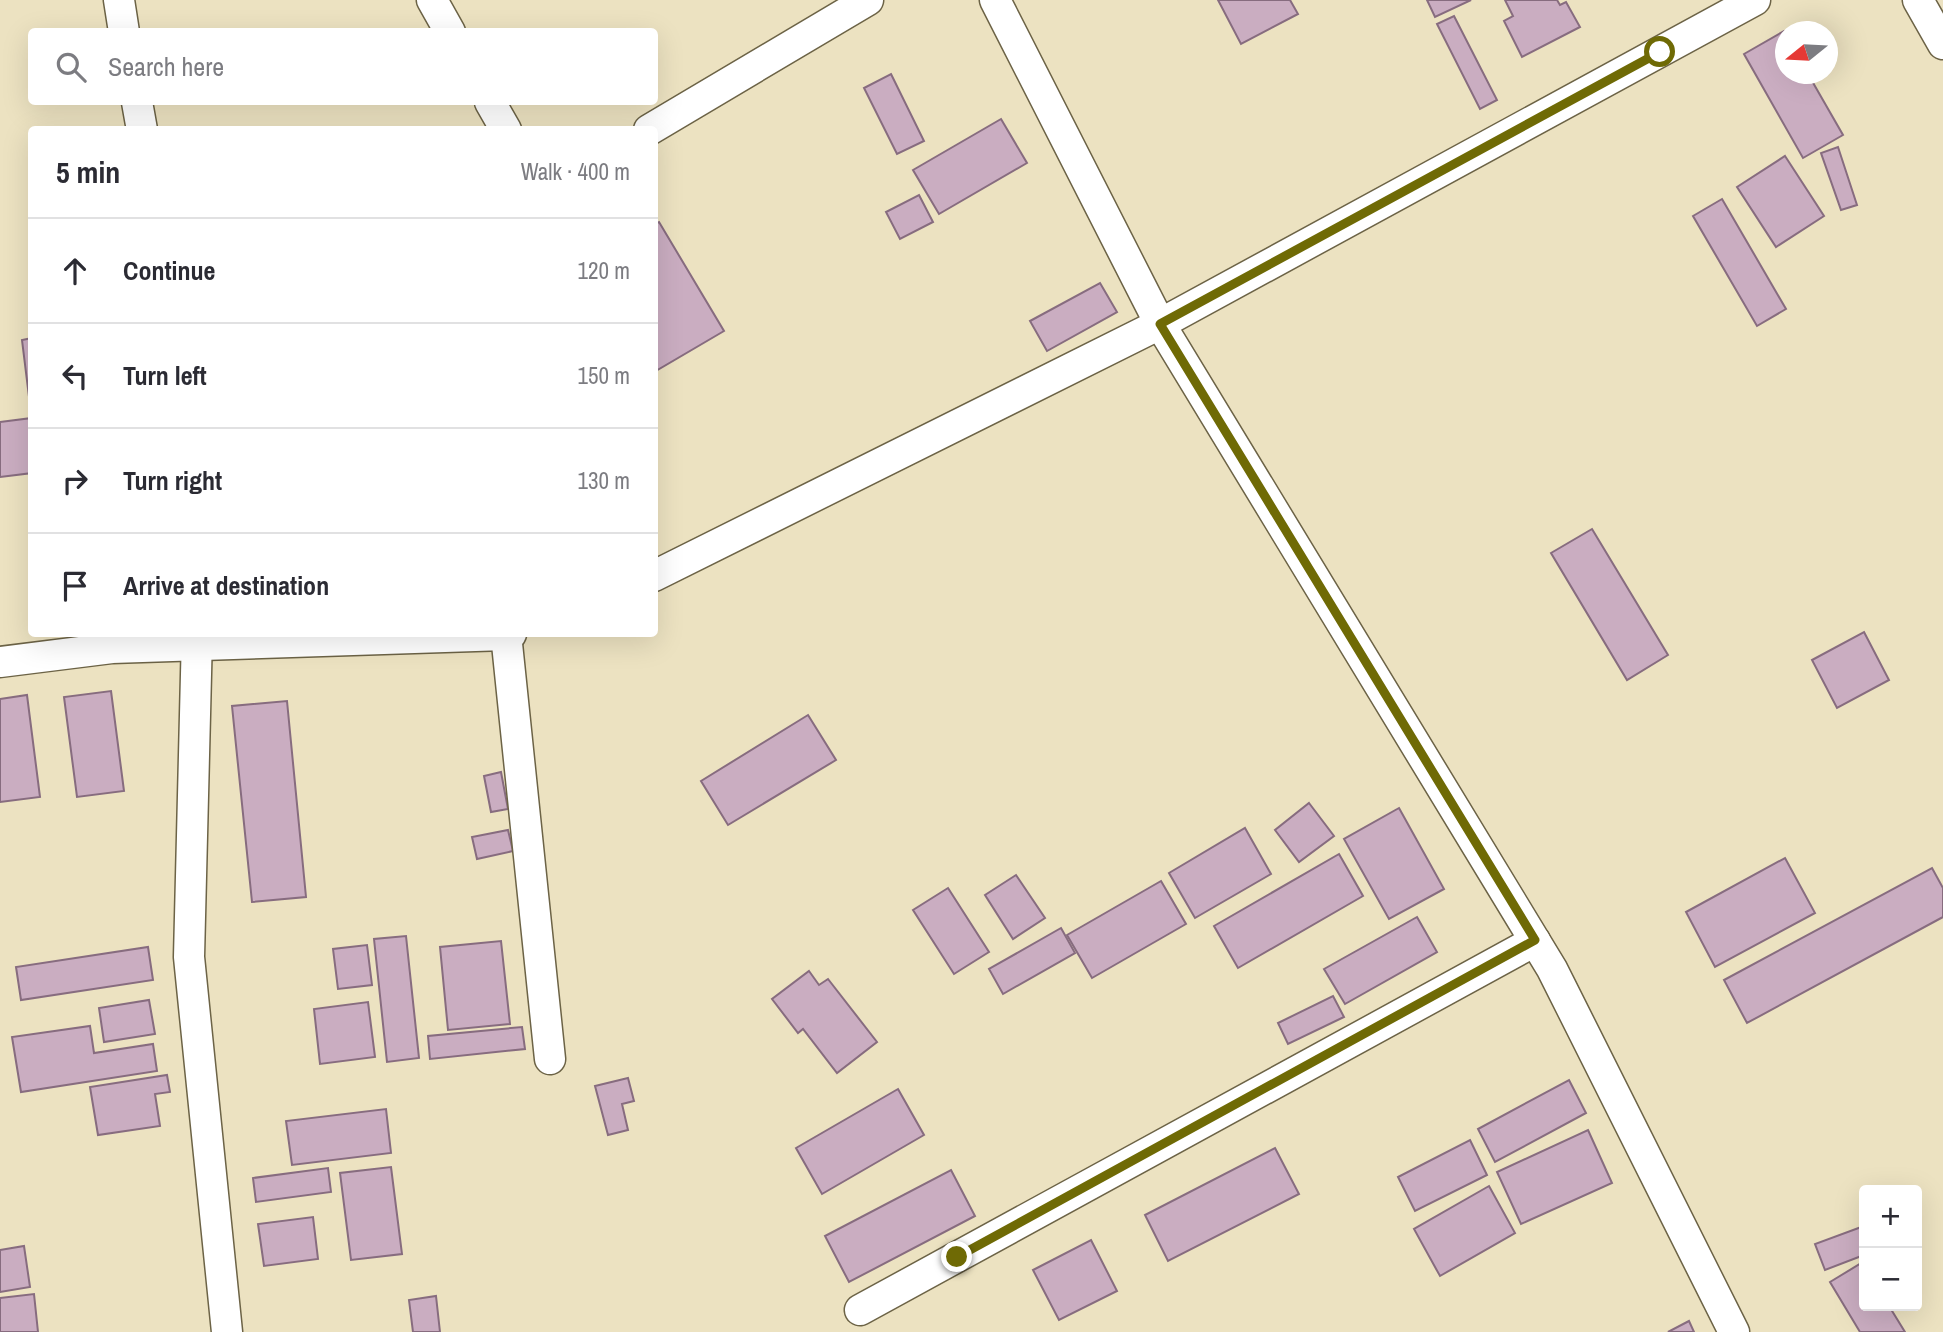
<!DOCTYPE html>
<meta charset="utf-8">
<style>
body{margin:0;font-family:"Archivo Narrow",sans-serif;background:#f7f7f7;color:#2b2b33}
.controls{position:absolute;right:21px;bottom:21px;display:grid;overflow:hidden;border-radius:7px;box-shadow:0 7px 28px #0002}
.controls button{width:63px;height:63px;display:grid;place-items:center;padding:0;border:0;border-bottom:2px solid #e1e1e2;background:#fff;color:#2b2b33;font:35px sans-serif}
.compass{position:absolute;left:1775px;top:21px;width:63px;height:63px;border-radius:50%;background:#fff;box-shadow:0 7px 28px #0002;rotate:252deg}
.stop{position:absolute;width:21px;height:21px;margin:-16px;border:5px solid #6f6a05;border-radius:50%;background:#fff}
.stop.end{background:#6f6a05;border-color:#fff;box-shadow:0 2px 7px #0008}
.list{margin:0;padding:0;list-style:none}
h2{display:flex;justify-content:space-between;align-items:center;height:91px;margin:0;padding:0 28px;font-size:30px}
h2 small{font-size:23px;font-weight:400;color:#7c7c81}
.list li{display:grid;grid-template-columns:46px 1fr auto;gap:21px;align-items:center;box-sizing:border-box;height:105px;padding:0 28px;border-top:2px solid #e1e1e2}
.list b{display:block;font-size:26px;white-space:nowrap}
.list em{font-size:23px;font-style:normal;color:#7c7c81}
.icon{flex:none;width:38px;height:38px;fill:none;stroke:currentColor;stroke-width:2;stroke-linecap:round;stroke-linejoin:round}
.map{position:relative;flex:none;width:1943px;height:1332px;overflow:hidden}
.search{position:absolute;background:#fff;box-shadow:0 7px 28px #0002;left:28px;top:28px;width:630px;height:77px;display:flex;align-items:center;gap:18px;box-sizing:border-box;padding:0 24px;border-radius:7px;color:#7c7c81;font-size:26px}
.panel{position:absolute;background:#fff;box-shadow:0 7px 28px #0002;left:28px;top:126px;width:630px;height:511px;border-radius:7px}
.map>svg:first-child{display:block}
.building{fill:#caadc1;stroke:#876c7f;stroke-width:2}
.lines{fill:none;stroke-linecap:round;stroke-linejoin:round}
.street-casing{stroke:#6c6346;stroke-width:33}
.street{stroke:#fff;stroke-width:30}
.route{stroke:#6f6a05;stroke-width:9}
</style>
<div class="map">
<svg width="1943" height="1332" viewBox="0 0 1943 1332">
<rect width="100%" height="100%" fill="#ece2c1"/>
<g class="building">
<polygon points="1218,0 1290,0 1298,14 1241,44"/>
<polygon points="1427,0 1471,0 1435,17"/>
<polygon points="1505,0 1557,0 1560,5 1566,2 1580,27 1522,57 1504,21 1513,16"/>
<polygon points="1454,16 1497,100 1480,109 1437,24"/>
<polygon points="1784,31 1786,34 1786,74 1808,74 1843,135 1803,158 1744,54"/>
<polygon points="891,74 924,141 897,154 864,88"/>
<polygon points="1001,119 1027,163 939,214 913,170"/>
<polygon points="1838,147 1857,205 1841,210 1821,153"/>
<polygon points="1785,156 1824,216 1776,247 1737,187"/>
<polygon points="919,195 933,222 900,239 886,212"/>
<polygon points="1722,199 1786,309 1757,326 1693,216"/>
<polygon points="659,222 724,331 654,372 654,225"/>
<polygon points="1100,283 1117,312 1047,351 1030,321"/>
<polygon points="32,338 32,413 31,413 22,340"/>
<polygon points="32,418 32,473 0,477 0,422"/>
<polygon points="1592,529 1668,655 1627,680 1551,553"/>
<polygon points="1864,632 1889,680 1837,708 1812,660"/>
<polygon points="111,691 124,791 77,797 64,697"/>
<polygon points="27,695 40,797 0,802 0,699"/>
<polygon points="287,701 306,897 252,902 232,706"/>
<polygon points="808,715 836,760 728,825 701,781"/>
<polygon points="501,772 508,809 491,812 484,776"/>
<polygon points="1309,803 1334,836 1299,862 1275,830"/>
<polygon points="1399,808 1444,889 1389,919 1344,839"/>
<polygon points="1245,828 1271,874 1195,918 1169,873"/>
<polygon points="508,830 513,851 477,859 472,837"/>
<polygon points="1339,854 1363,896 1238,968 1214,926"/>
<polygon points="1785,858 1815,913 1715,967 1686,912"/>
<polygon points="1932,868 1943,888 1943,917 1747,1023 1724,980"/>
<polygon points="1016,875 1045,918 1013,939 985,895"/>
<polygon points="1161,881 1186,924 1092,978 1067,935"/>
<polygon points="948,888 989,952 954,974 913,910"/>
<polygon points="1417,917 1437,952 1345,1004 1324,969"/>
<polygon points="1061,928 1075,953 1003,994 989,969"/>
<polygon points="406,936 419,1058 387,1062 374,939"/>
<polygon points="501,941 510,1024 448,1030 440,947"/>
<polygon points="367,945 372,985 338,989 333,949"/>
<polygon points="148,947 153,980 21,1000 16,967"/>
<polygon points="809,971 819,985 828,979 877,1042 837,1073 803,1029 798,1033 772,999"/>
<polygon points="1333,996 1344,1017 1288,1044 1278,1023"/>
<polygon points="149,1000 155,1034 104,1042 99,1008"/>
<polygon points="368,1002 375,1057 320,1064 314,1009"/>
<polygon points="90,1026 94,1053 153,1044 157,1071 21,1092 12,1037"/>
<polygon points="522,1027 525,1049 430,1059 428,1036"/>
<polygon points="167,1075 170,1092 155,1094 160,1126 98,1135 90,1087"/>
<polygon points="628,1078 634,1101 622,1104 628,1130 608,1135 595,1086"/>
<polygon points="1569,1080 1586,1113 1495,1162 1478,1129"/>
<polygon points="898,1089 924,1135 822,1194 796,1148"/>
<polygon points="386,1109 391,1153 292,1165 286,1121"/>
<polygon points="1588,1130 1612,1183 1521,1224 1497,1172"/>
<polygon points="1470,1140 1487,1175 1415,1211 1398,1177"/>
<polygon points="1275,1148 1299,1194 1168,1261 1145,1215"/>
<polygon points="391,1167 402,1254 351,1260 340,1173"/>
<polygon points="328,1168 331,1192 256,1202 253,1178"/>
<polygon points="951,1170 975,1216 849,1282 825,1236"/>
<polygon points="1489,1186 1515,1233 1440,1276 1414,1229"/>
<polygon points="313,1217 318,1259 264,1266 258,1224"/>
<polygon points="1864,1226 1864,1255 1825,1270 1815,1244"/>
<polygon points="1091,1240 1117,1291 1059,1320 1033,1270"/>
<polygon points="24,1246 30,1287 0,1292 0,1250"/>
<polygon points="1863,1262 1864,1264 1864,1306 1889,1306 1905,1332 1860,1332 1830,1282"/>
<polygon points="34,1294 38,1332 0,1332 0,1298"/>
<polygon points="436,1296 440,1332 413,1332 409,1300"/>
<polygon points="1689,1321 1694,1332 1668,1332"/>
</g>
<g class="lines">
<defs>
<g id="street">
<polyline points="119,0 124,32"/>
<polyline points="432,0 450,32"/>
<polyline points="995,0 1160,324 1552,969 1734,1332"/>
<polyline points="1918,0 1943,44"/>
<polyline points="137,102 142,130"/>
<polyline points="490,102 506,130"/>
<polyline points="649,130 868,0"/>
<polyline points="654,576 1160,324 1755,0"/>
<polyline points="197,634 189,957 227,1332"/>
<polyline points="506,634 550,1059"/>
<polyline points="0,662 112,648 506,635 511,634"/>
<polyline points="860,1310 1535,941"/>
</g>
</defs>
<use href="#street" class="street-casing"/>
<use href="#street" class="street"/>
</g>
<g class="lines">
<polyline class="route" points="957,1257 1535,940 1160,324 1660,52"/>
</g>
</svg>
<div class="controls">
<button>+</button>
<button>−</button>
</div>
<svg class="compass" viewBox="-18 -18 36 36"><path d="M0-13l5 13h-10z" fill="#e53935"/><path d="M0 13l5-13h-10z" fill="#7c7c81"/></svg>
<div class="stop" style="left:1660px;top:52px"></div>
<div class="stop end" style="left:957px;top:1257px"></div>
<div class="search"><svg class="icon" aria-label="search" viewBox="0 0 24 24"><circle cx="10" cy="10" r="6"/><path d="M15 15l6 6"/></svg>Search here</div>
<section class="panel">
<h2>5 min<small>Walk · 400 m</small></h2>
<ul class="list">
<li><svg class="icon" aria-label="ahead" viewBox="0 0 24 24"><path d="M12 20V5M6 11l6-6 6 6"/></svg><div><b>Continue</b></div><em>120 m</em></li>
<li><svg class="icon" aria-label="left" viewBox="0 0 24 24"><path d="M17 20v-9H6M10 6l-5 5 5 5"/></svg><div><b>Turn left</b></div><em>150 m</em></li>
<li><svg class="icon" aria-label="right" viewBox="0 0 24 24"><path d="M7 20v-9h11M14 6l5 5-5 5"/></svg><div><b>Turn right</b></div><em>130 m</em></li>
<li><svg class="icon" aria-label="arrive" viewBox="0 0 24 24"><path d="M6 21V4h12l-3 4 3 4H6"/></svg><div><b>Arrive at destination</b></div></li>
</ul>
</section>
</div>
